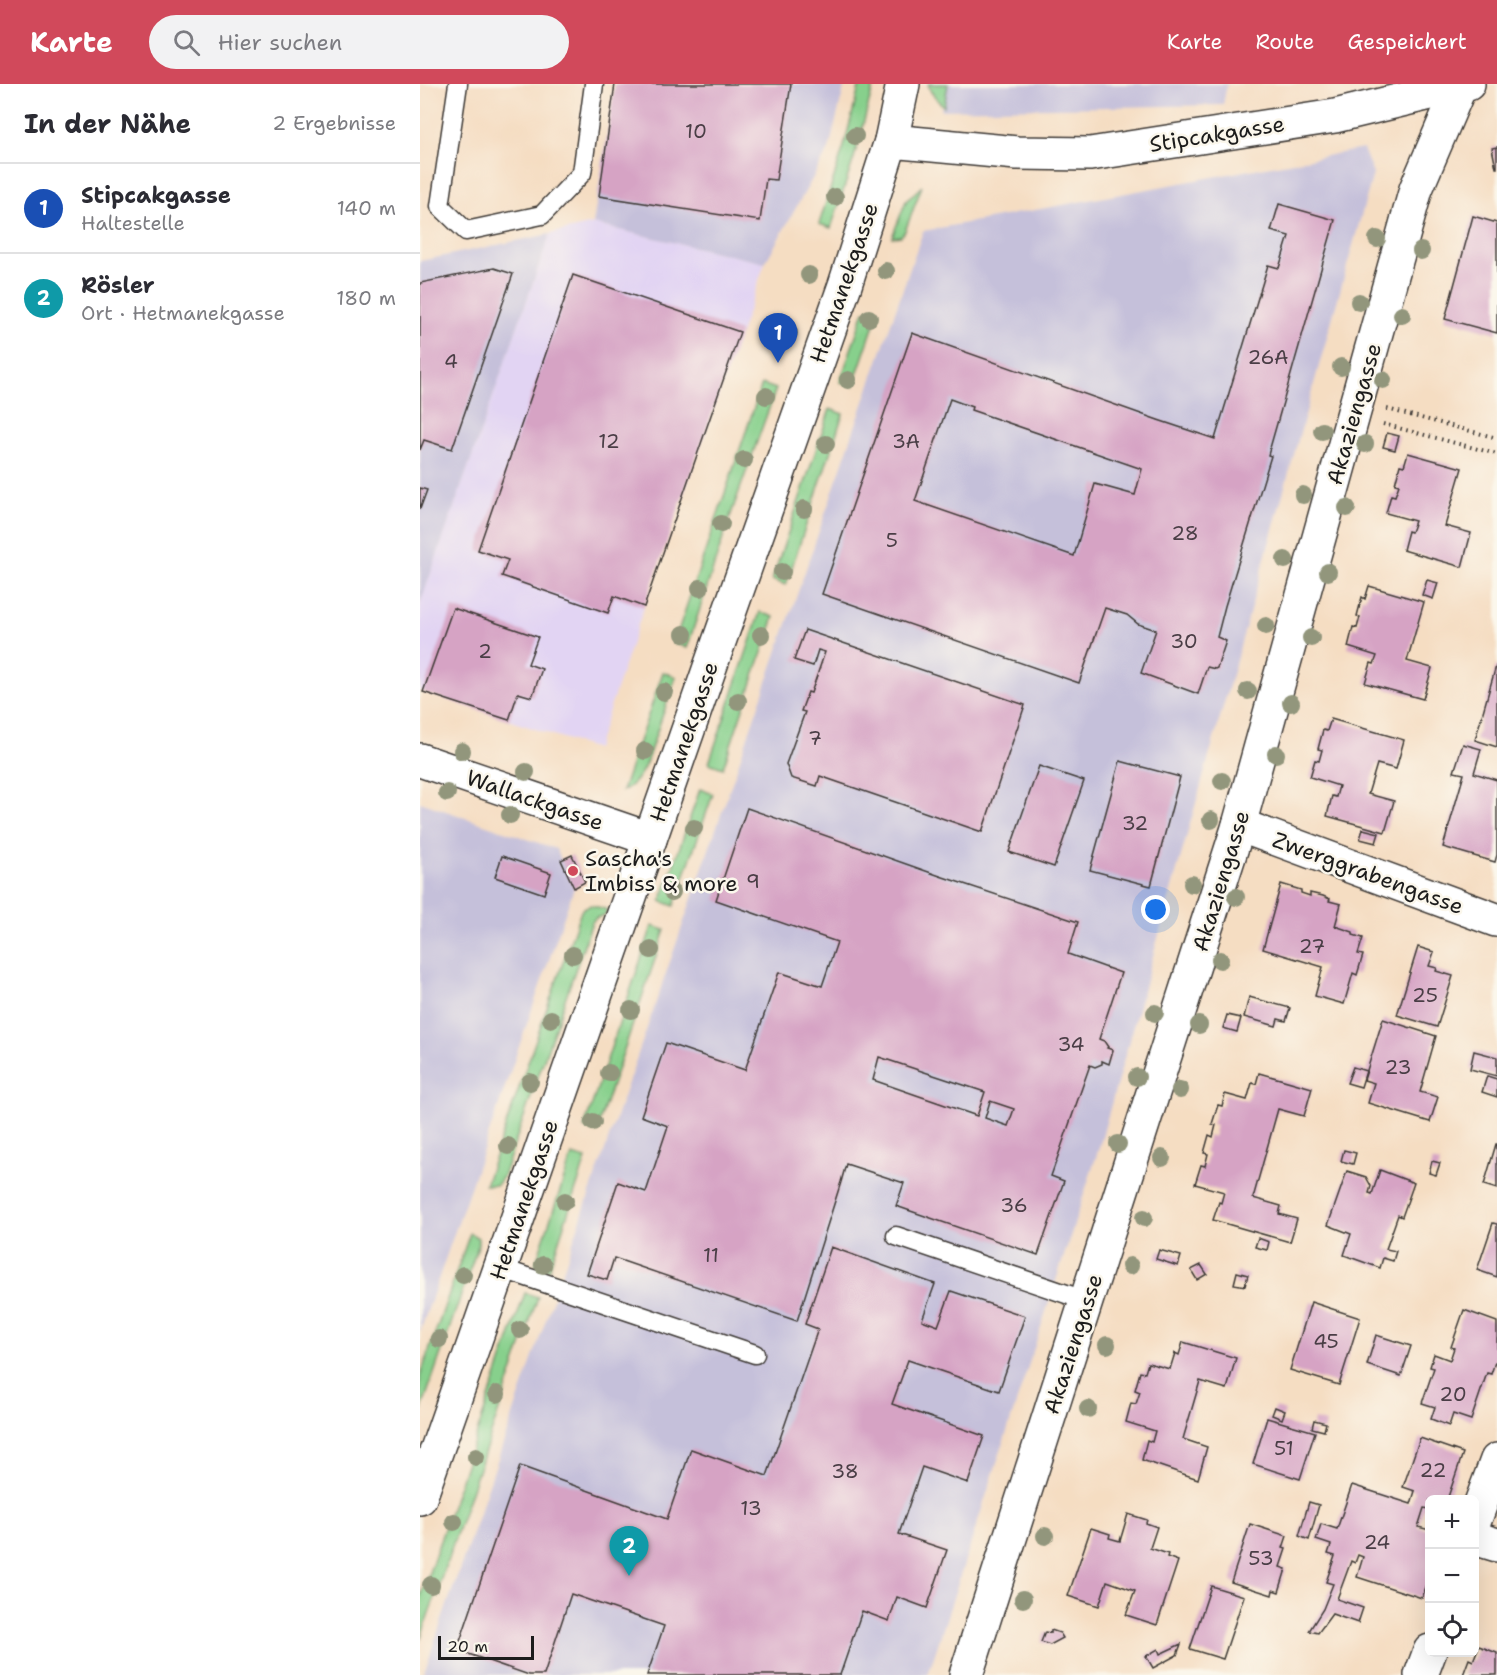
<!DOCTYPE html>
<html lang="de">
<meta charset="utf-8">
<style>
body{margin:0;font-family:"Shantell Sans",sans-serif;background:#f2f2f3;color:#2b2b33}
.controls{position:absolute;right:18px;bottom:18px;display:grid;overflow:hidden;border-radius:9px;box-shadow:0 6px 24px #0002}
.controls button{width:54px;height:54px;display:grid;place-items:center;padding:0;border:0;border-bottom:2px solid #e1e1e2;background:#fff;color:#2b2b33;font:30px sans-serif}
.scale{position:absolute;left:18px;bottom:15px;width:96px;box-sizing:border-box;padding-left:6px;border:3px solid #1c1c1c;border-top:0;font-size:16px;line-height:21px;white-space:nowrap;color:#1c1c1c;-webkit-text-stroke:4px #fbf7ec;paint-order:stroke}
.you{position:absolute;left:736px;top:826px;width:21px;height:21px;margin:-15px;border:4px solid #fff;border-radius:50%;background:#1a73e8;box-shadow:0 0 0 9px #1a73e833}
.badge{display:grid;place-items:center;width:39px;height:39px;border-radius:50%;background:#d1495b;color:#fff;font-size:20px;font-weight:700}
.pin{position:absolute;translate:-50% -50px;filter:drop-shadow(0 2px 3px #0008)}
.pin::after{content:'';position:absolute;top:32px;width:21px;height:18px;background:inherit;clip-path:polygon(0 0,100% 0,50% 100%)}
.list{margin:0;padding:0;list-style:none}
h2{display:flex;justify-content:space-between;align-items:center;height:78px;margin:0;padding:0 24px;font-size:26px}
h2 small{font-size:20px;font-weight:400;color:#7c7c81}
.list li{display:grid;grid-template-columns:39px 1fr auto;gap:18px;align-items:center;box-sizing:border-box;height:90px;padding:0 24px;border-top:2px solid #e1e1e2}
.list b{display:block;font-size:22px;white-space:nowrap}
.list p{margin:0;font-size:20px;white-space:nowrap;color:#7c7c81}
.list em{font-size:20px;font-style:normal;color:#7c7c81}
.icon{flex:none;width:33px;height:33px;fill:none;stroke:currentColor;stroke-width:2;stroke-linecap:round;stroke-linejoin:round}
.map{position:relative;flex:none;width:1077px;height:1591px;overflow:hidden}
header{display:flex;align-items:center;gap:36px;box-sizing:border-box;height:84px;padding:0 30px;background:#d1495b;color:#fff}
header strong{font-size:28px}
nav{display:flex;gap:33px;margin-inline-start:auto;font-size:21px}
.search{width:420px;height:54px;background:#f2f2f3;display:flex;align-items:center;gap:15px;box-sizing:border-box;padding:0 21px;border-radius:33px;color:#7c7c81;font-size:22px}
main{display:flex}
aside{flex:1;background:#fff}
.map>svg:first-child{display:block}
.built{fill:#e2d4f3}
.industrial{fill:#c5c0da}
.green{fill:#87d08c;stroke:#527654;stroke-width:1.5}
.building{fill:#d6a3c4;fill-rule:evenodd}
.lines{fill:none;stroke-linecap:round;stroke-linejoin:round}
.service-casing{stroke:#3d3935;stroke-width:21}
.minor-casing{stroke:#3d3935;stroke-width:36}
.path{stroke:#3d3935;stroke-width:4;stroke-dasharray:1.5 4.5;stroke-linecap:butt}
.service{stroke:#fff;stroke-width:18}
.minor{stroke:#fff;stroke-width:33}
.tree{fill:#92967c}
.poi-dot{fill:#d1495b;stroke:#fbf7ec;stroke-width:2}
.labels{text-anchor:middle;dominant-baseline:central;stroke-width:5;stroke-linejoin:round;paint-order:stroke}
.number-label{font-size:20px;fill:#4a3e46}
.street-label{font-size:22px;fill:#1c1c1c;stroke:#fbf7ec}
.poi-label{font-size:22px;fill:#1c1c1c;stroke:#fbf7ec;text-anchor:start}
</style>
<header>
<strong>Karte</strong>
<div class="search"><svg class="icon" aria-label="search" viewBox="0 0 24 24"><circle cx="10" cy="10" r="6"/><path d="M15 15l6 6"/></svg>Hier suchen</div>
<nav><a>Karte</a><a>Route</a><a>Gespeichert</a></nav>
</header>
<main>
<aside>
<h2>In der Nähe<small>2 Ergebnisse</small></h2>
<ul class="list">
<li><span class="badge" style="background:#1a4fb4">1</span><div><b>Stipcakgasse</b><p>Haltestelle</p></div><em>140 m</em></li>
<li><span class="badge" style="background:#0f9aa8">2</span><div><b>Rösler</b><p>Ort · Hetmanekgasse</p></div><em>180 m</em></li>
</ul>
</aside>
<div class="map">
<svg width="1077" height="1591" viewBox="0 0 1077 1591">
<rect width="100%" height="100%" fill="#fbf7ec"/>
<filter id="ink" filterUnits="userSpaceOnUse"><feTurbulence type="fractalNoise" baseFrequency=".0167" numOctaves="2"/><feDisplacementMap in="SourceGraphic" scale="12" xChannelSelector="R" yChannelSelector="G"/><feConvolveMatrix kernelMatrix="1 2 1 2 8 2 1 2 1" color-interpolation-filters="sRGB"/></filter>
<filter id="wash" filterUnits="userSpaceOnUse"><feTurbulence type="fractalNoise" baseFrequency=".008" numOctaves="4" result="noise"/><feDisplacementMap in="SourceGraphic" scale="24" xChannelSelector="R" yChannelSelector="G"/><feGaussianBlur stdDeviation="1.35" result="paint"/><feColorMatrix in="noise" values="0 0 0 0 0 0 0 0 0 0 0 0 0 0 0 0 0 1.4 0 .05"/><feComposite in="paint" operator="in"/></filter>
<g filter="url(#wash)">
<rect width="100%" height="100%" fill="#f5ddc2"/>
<polygon class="built" points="173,140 345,179 224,523 176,665 0,607 0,520 130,150"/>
<g class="industrial">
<polygon points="195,0 425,0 409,65 345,179 173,140"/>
<polygon points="525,0 807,0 803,21 521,26"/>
<polygon points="943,65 953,90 678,1067 508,1591 3,1591 503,147"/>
<polygon points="130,150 0,520 0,177"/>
<polygon points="0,718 136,765 154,804 0,1248"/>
</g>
<g class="green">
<polygon points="440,0 454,0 434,74 411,144 399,140 424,62"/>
<polygon points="508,0 528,0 524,23 511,8"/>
<polygon points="502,102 485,147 481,152 472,153 486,117"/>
<polygon points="444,227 457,232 433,302 420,298"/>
<polygon points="342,300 356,305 310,433 267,564 254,559"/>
<polygon points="410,325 423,330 366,501 352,496"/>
<polygon points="340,528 354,533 303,684 289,679"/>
<path d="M243,588L256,593L226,679C221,691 213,702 202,707Z"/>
<polygon points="280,705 293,710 254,822 241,817"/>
<polygon points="171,821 188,826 185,831 176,834 172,838 83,1093 77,1101 65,1101 161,827 163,824"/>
<polygon points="232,842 245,846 176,1048 164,1044"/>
<polygon points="152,1071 166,1075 129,1186 115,1181"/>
<polygon points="50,1149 58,1154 58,1162 0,1330 0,1293"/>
<polygon points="105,1209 118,1213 0,1556 0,1515"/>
</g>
<g id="blocks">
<g class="building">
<polygon points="195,0 371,0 356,96 346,95 340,137 179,112"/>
<polygon points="1077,63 1077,84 1076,84 1072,64"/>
<path d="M859,120L915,136L848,371L851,372L805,522L797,553L806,557L797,584L795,585L787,583L778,610L721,589L736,546L718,540L707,531L685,524L659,599L402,510L492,249L738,336L795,355L848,181L859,184L869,152L851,147ZM530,315L552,323L551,326L722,385L715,411L675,400L654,472L495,417Z"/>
<polygon points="1053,132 1077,139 1077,249 1025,235"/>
<polygon points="74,184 93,190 32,365 4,356 0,366 0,199"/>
<polygon points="153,191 320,248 224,523 194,512 188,529 82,492 88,476 58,466"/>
<polygon points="967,349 979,352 975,366 963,363"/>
<polygon points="988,369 1042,384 1025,442 1051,449 1042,483 983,466 988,447 991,448 995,437 966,429 971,411 975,412 979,401 975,400 980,381 984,382"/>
<polygon points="0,404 7,406 0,425"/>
<polygon points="1007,496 1018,499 1013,515 1002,511"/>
<polygon points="949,502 1004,518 987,577 1012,584 1003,615 945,599 951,579 954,580 957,572 928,563 933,543 937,544 940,533 937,532 942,513 945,515"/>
<polygon points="33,524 118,553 108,580 122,585 112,613 98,609 89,636 3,608"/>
<polygon points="385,546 605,621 562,748 400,692 397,702 371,694 366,680 385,628 381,627 388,608 391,609 405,568 398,566 393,582 374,576"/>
<polygon points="1076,582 1077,582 1077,663 1055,656"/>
<polygon points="911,635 984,656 976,685 957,680 948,710 974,717 965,748 907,732 912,712 916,713 919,702 890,693 895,676 899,677 902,666 898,665 903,646 907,647"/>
<polygon points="1043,660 1061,665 1054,689 1077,696 1077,771 1075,778 1023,763 1044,690 1034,688"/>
<polygon points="700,677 760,693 731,802 670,786"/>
<polygon points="619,682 664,697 634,783 589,768"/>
<path d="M327,724L520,792L658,838L648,870L701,889L679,955L684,957L688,963L687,964L693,966L689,980L682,977V980L675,983L670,981L631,1092L644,1097L618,1171L476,1122L484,1099L426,1080L421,1098L377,1237L194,1174L187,1196L167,1190L198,1098L226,1108L248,1042L221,1032L246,959L325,986L359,888L402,902L417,858L296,816ZM459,973L565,1008L557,1032L453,996ZM570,1017L594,1025L588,1042L565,1034Z"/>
<polygon points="943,745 959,749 956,759 940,755"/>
<polygon points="152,771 165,798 154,804 141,776"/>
<polygon points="82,772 131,789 124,810 75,793"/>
<polygon points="861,800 881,806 881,809 890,812 890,809 903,812 910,815 909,817 921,820 915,842 933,848 933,851 943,854 938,870 943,871 937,891 933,889 924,920 895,912 903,883 843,865"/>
<polygon points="998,863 1014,868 1009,882 1017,884 1016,887 1033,892 1017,943 977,931"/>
<polygon points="829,913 870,924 866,937 858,935 856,942 824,933"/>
<polygon points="807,931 821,934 817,948 803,944"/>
<polygon points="963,935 1016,952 1000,1008 1018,1013 1010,1038 948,1019 954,999 944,996"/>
<polygon points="1054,967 1077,973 1077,992 1050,985"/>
<polygon points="933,983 946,987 941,1003 927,999"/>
<polygon points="839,989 892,1004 884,1032 858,1025 833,1114 861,1122 859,1130 877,1135 870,1158 793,1136 799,1118 801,1119 804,1108 775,1100 781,1081 785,1082 788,1070 784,1069 789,1051 793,1053 796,1041 792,1040 798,1021 802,1022 805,1010 827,1016 832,999 836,1000"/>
<polygon points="1067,992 1077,995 1077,1013 1062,1008"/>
<polygon points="1076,1060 1077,1060 1077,1105 1064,1101"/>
<polygon points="924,1066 936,1069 933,1080 921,1077"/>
<polygon points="1012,1077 1020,1079 1016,1091 1009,1089"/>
<polygon points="960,1086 994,1099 982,1133 978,1131 966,1165 976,1167 973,1177 963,1174 960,1184 924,1171 931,1150 908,1141 927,1087 946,1093 951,1102 949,1109 952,1110"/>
<polygon points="1073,1139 1077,1140 1077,1193 1057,1186"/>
<polygon points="838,1154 849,1158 847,1166 835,1163"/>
<polygon points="411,1163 515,1200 502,1236 518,1242 531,1207 605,1232 579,1307 488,1276 472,1320 564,1352 548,1399 502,1383 479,1450 527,1466 507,1524 477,1513 469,1537 442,1527 420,1591 227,1591 244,1542 151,1510 124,1591 109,1591 37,1566 100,1382 247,1435 271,1365 347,1392 398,1245 385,1240"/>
<polygon points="739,1166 761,1172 758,1182 736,1175"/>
<polygon points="781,1181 787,1190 777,1196 771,1186"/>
<polygon points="817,1188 828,1191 825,1202 814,1200"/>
<polygon points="891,1218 940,1234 919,1301 870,1286"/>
<polygon points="1044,1226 1077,1238 1077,1279 1075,1278 1071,1290 1067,1289 1051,1336 1033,1330 1029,1342 1011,1335 1015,1323 1002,1319 1014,1284 1010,1283 1014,1270 1030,1276 1034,1264 1031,1263"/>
<polygon points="956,1251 991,1262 981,1292 947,1281"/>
<polygon points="763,1258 816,1274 807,1305 780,1297 763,1355 787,1363 778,1395 722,1376 727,1356 732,1358 735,1347 706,1338 711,1319 716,1320 720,1308 715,1306 720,1288 725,1289 728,1279 750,1285 755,1269 759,1271"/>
<polygon points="855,1323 865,1327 862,1335 852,1331"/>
<polygon points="847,1334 895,1348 880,1395 833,1380"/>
<polygon points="894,1336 906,1339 904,1347 892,1344"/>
<polygon points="1000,1354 1043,1369 1027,1416 1010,1416 1010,1425 1004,1424 998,1443 1010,1446 1010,1492 1002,1514 937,1493 943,1473 938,1471 935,1479 931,1477 917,1515 943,1524 938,1539 912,1530 898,1549 889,1547 903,1525 913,1500 906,1498 915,1472 908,1470 911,1461 896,1456 901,1440 917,1445 932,1401 991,1420 995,1407 983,1403"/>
<polygon points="889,1418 899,1421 889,1456 879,1452"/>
<polygon points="708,1430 727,1436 726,1439 737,1443 730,1464 748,1470 747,1473 758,1477 737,1541 706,1531 715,1507 687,1497 679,1522 648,1512 671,1444 690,1450 689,1454 700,1457"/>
<polygon points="830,1440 867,1452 863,1464 866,1465 860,1483 866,1485 859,1508 853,1506 852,1511 811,1498"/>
<polygon points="791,1502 824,1512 803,1575 770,1565"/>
<polygon points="631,1546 640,1549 643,1554 630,1561 621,1558 625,1548 631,1549"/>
<polygon points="761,1560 757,1571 733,1584 726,1572 738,1565 740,1570"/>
<polygon points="1059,1562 1077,1569 1077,1591 1043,1591 1049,1575 1053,1577"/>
</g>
</g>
</g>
<g filter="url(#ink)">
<use href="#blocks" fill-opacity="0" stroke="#3d3935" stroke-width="1.5"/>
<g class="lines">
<defs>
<g id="service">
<polyline points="38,0 20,122 46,147 122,131 162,89 174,0"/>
<polyline points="476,1152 667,1217"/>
<polyline points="80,1184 335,1270"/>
</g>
<g id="minor">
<polyline points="471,57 597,69 670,70 915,32 1048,0"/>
<polyline points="0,676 230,755"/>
<polyline points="819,741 1076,836"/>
<polyline points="0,1414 289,586 425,201 471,57 483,0"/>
<polyline points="1054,1438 1077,1376"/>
<polyline points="1054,1454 1077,1461"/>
<polyline points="546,1591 819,741 996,105 1041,0"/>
<polyline points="1001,1591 1010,1567"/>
</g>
</defs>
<use href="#service" class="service-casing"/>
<use href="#minor" class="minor-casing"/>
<g class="path">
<polyline points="967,325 1077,354"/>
<polyline points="963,340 1077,370"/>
</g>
<use href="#service" class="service"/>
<use href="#minor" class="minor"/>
</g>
<g class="tree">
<circle cx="435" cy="52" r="9"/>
<circle cx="415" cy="113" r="9"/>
<circle cx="957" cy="155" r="9"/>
<circle cx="1001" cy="167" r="9"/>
<circle cx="466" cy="187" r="9"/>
<circle cx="389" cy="191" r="9"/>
<circle cx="939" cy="218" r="9"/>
<circle cx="982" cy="231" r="9"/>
<circle cx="449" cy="234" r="9"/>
<circle cx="369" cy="249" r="9"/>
<circle cx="921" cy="283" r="9"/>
<circle cx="428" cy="296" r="9"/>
<circle cx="963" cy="296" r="9"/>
<circle cx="346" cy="312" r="9"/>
<circle cx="902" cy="347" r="9"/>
<circle cx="406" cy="360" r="9"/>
<circle cx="945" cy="360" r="9"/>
<circle cx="324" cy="376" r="9"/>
<circle cx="883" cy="411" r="9"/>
<circle cx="927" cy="424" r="9"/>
<circle cx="384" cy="425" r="9"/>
<circle cx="301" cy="440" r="9"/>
<circle cx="865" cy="476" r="9"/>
<circle cx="362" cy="488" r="9"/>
<circle cx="908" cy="488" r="9"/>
<circle cx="280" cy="504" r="9"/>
<circle cx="846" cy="542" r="9"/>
<circle cx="264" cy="550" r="9"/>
<circle cx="341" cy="551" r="9"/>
<circle cx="891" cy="554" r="9"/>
<circle cx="828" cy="607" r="9"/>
<circle cx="244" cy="608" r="9"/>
<circle cx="318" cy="617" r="9"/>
<circle cx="871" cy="619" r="9"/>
<circle cx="42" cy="667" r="9"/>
<circle cx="225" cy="667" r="9"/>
<circle cx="856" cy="670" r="9"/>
<circle cx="106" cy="688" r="9"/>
<circle cx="802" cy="697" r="9"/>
<circle cx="27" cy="709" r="9"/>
<circle cx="90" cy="731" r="9"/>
<circle cx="791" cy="736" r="9"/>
<circle cx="274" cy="744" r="9"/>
<circle cx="772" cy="800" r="9"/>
<circle cx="252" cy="808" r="9"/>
<circle cx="816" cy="813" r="9"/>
<circle cx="231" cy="866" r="9"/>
<circle cx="153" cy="871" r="9"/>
<circle cx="800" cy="876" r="9"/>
<circle cx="211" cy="926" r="9"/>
<circle cx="735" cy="929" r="9"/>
<circle cx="131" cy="935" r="9"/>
<circle cx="779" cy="941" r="9"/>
<circle cx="189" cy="989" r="9"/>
<circle cx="717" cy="993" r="9"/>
<circle cx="110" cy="998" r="9"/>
<circle cx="760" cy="1006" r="9"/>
<circle cx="173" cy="1038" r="9"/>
<circle cx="698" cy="1060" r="9"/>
<circle cx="88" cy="1062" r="9"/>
<circle cx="742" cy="1074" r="9"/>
<circle cx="145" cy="1117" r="9"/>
<circle cx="724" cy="1134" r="9"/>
<circle cx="123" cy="1181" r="9"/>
<circle cx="710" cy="1182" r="9"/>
<circle cx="43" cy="1191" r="9"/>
<circle cx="100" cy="1246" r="9"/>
<circle cx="19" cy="1255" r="9"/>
<circle cx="687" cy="1261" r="9"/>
<circle cx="77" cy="1310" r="9"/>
<circle cx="668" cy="1325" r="9"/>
<circle cx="56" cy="1373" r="9"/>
<circle cx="34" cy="1438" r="9"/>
<circle cx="625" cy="1452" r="9"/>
<circle cx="11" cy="1501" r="9"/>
<circle cx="603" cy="1515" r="9"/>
</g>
</g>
<circle class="poi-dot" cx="153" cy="787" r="6"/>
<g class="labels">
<g class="number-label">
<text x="276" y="47">10</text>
<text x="848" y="273">26A</text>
<text x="31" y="277">4</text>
<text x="189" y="357">12</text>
<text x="486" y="357">3A</text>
<text x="765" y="449">28</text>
<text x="472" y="456">5</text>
<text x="764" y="557">30</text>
<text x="65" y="567">2</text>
<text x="395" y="654">7</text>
<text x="715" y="739">32</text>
<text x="333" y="797">9</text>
<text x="892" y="862">27</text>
<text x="1005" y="911">25</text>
<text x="651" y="960">34</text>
<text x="978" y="983">23</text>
<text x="594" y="1121">36</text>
<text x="291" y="1171">11</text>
<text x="906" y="1257">45</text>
<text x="1033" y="1310">20</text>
<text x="864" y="1364">51</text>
<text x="1013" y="1386">22</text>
<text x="425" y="1387">38</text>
<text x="331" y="1424">13</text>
<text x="957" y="1458">24</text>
<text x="841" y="1474">53</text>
</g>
<g class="street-label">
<text transform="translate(797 50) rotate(-9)">Stipcakgasse</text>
<text transform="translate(424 199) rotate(-71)">Hetmanekgasse</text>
<text transform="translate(934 330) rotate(-74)">Akaziengasse</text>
<text transform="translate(264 658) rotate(-71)">Hetmanekgasse</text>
<text transform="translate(115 716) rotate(19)">Wallackgasse</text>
<text transform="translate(948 789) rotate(20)">Zwerggrabengasse</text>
<text transform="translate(801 797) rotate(-73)">Akaziengasse</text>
<text transform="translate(104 1116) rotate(-71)">Hetmanekgasse</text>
<text transform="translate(653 1260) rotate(-72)">Akaziengasse</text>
</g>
<g class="poi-label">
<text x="165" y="774">Sascha's<tspan x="165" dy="25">Imbiss &amp; more</tspan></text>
</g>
</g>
</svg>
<div class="controls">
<button>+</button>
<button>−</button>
<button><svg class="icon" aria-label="locate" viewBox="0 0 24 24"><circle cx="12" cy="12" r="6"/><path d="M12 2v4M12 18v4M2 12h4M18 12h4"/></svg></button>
</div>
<div class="scale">20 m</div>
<div class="you"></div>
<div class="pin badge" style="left:358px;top:279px;background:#1a4fb4">1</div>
<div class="pin badge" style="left:209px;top:1492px;background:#0f9aa8">2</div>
</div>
</main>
